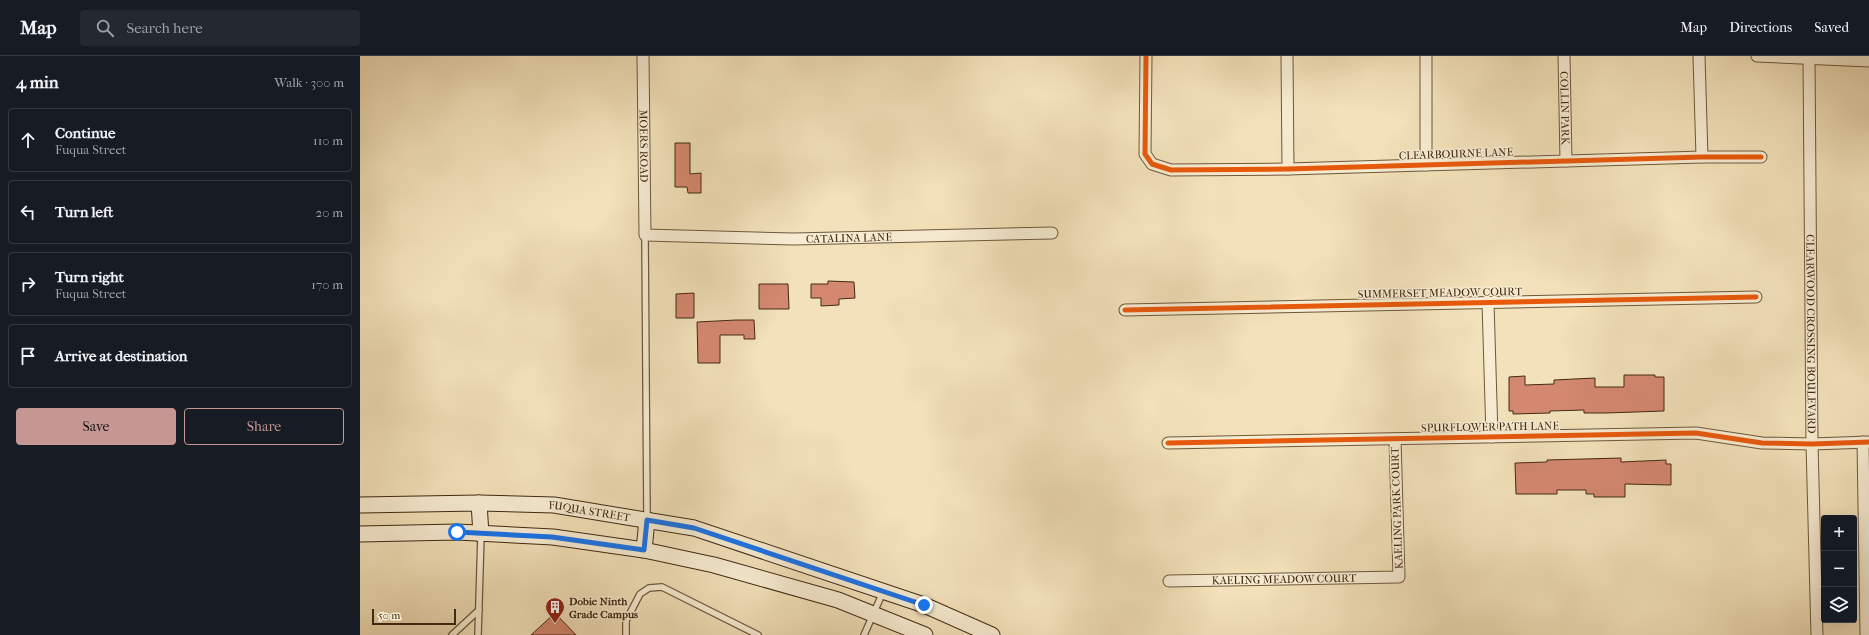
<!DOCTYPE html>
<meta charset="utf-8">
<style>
body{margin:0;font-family:"IM FELL French Canon",serif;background:#242831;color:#f1f3f6}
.controls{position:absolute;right:12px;bottom:12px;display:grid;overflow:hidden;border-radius:4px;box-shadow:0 4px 16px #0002}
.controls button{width:36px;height:36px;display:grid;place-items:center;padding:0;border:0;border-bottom:1px solid #363941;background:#171b24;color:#f1f3f6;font:20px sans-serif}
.scale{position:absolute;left:12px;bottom:10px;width:84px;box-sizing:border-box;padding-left:4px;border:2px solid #422a12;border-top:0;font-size:11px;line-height:14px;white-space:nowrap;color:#422a12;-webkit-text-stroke:3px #f7ecd2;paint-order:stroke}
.stop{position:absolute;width:12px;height:12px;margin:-9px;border:3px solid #1a73e8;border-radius:50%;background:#fff}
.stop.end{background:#1a73e8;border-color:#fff;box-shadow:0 1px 4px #0008}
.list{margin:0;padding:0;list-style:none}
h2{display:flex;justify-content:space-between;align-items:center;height:52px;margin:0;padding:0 16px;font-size:17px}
h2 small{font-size:13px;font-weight:400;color:#9ea1a6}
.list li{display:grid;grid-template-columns:26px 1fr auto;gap:12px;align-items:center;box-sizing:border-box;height:64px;margin:0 8px 8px;padding:0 8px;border:1px solid #363941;border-radius:4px}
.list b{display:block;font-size:15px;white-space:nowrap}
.list p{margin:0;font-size:13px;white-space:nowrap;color:#9ea1a6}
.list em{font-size:13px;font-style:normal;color:#9ea1a6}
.actions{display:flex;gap:8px;padding:12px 16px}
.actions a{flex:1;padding:9px 0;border:1px solid #c59692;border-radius:4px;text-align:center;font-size:14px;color:#c59692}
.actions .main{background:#c59692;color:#111}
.icon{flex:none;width:22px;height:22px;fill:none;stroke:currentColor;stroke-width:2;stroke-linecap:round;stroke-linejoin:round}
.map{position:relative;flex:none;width:1509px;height:579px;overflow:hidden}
header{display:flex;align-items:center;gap:24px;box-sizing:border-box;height:56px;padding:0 20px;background:#171b24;border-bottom:1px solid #363941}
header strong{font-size:19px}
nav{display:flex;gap:22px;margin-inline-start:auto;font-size:14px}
.search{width:280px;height:36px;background:#242831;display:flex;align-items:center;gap:10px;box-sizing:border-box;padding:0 14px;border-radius:4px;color:#9ea1a6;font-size:15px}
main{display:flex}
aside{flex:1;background:#171b24}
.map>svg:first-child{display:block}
.building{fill:#d48870;stroke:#422a12}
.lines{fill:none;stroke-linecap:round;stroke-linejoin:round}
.lane-casing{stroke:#6e583c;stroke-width:8}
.street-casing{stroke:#6e583c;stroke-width:13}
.secondary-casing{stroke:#422a12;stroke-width:17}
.lane{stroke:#f7ecd2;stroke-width:5.5}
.street{stroke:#f7ecd2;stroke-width:11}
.secondary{stroke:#f7ecd2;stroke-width:15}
.cycleway-casing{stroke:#f7ecd2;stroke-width:8}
.cycleway{stroke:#e8590c;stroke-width:5}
.route{stroke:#1a73e8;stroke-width:5}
.labels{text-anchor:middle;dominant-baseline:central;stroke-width:3;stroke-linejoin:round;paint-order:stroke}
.street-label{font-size:11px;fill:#422a12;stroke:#f7ecd2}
.poi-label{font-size:11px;font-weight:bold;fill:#422a12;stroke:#f7ecd2;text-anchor:start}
</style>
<header>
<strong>Map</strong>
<div class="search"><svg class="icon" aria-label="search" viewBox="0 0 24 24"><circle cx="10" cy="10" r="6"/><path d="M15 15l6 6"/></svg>Search here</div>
<nav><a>Map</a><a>Directions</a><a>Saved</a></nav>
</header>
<main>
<aside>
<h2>4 min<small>Walk · 300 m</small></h2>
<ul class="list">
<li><svg class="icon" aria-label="ahead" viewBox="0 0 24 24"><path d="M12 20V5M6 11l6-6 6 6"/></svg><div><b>Continue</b><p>Fuqua Street</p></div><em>110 m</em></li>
<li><svg class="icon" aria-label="left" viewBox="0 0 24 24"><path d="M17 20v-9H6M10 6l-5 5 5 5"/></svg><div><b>Turn left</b></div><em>20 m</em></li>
<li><svg class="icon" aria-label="right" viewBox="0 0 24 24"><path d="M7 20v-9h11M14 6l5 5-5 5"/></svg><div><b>Turn right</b><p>Fuqua Street</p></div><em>170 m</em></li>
<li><svg class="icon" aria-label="arrive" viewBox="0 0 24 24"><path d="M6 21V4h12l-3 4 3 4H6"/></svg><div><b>Arrive at destination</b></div></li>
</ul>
<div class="actions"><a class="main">Save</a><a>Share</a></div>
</aside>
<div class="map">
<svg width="1509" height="579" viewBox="0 0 1509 579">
<rect width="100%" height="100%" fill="#f2e1ba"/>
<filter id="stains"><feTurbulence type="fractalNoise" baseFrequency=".005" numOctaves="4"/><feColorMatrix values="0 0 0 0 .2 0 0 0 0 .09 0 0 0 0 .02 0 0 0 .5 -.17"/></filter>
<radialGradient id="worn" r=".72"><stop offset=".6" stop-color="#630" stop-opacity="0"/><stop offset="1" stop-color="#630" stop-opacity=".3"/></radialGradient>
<g class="building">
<polygon points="315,87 330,87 330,118 341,117 341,137 328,137 327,131 315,131"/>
<polygon points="468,225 494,226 495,242 479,243 479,249 461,250 461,242 451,242 451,228 468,228"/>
<polygon points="399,228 428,228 429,253 399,253"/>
<polygon points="334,237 334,262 316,262 316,238"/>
<polygon points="376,264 394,264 395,283 384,283 384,279 360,279 360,307 338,307 337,266"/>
<polygon points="1264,319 1295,319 1295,321 1304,321 1304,355 1246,357 1224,357 1224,354 1190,355 1190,357 1153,358 1153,355 1149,355 1149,321 1165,320 1165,329 1194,328 1194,324 1235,322 1235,331 1264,331"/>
<polygon points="1261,402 1261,406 1306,404 1306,408 1311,408 1311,429 1265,428 1265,441 1234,441 1234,438 1226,438 1226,434 1197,434 1197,438 1156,438 1155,407 1187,406 1187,404"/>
<polygon points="195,557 216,579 171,579"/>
</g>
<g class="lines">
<defs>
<g id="lane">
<polyline points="285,179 287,463"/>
<polyline points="92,579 119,554"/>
<polyline points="118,579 121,479"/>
<polyline points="266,579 266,565 280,538 289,532 302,531 398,579"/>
<polyline points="504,579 523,536"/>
</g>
<g id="street">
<path id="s1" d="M283,0L285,179L434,183L692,177"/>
<polyline points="786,0 785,98 792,108 811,114 928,113 1342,101 1401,101"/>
<polyline points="927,0 928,113"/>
<polyline points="1066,0 1066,109"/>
<path id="s2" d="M1204,0L1206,105"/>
<polyline points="1339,0 1342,101"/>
<polyline points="1397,0 1509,5"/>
<path id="s3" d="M1449,1L1452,388L1457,579"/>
<polyline points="1128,246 1132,381"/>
<polyline points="765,254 1396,241"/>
<polyline points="1503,386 1506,579"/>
<polyline points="808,387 1336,377 1402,387 1452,388 1509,386"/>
<path id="s4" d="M809,525L1039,521L1035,383"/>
</g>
<g id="secondary">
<polyline points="119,447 121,478"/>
<path id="s5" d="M0,449L119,447L194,449L334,472L564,549L632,579"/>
<polyline points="0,478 97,476 193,481 284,494 354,509 478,544 565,579"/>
<polyline points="284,494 287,464"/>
</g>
</defs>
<use href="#lane" class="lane-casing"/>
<use href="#street" class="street-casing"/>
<use href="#secondary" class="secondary-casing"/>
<use href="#lane" class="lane"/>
<use href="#street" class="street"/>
<use href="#secondary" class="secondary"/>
<defs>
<g id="cycleway">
<polyline points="786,0 785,98 792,108 811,114 928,113 1342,101 1401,101"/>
<polyline points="765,254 1396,241"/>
<polyline points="808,387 1336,377 1402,387 1452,388 1509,386"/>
</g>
</defs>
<use href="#cycleway" class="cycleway-casing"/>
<use href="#cycleway" class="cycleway"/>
</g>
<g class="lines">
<polyline class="route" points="97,476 192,481 284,494 287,464 334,472 564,549"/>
</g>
<defs>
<symbol id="building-pin" viewBox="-11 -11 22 30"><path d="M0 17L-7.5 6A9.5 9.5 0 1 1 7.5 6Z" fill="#8f2418" stroke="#f7ecd2"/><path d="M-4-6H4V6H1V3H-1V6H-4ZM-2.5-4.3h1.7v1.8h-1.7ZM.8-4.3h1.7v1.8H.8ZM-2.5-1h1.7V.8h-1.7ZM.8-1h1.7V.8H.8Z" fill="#fff"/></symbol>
</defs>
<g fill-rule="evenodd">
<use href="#building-pin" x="184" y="540" width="22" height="30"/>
</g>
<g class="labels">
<g class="street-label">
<text stroke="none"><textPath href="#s2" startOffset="52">COLLIN PARK</textPath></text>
<text stroke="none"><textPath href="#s1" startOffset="90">MOERS ROAD</textPath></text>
<text transform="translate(1096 98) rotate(-2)">CLEARBOURNE LANE</text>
<text stroke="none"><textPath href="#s1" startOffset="383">CATALINA LANE</textPath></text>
<text transform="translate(1080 237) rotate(-1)">SUMMERSET MEADOW COURT</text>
<text stroke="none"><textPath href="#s3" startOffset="277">CLEARWOOD CROSSING BOULEVARD</textPath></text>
<text transform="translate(1130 371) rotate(-1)">SPURFLOWER PATH LANE</text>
<text transform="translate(1037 452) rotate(-92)">KAELING PARK COURT</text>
<text stroke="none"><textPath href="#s5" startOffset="230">FUQUA STREET</textPath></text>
<text stroke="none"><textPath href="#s4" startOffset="115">KAELING MEADOW COURT</textPath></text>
</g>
<g class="poi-label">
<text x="209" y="545">Dobie Ninth<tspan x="209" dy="13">Grade Campus</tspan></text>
</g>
</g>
<rect width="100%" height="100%" filter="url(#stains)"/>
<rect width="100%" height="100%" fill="url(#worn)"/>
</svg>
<div class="controls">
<button>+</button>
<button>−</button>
<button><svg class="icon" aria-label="layers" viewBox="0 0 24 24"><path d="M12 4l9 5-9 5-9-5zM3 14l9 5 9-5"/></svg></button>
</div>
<div class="scale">50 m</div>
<div class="stop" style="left:97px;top:476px"></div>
<div class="stop end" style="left:564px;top:549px"></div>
</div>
</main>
